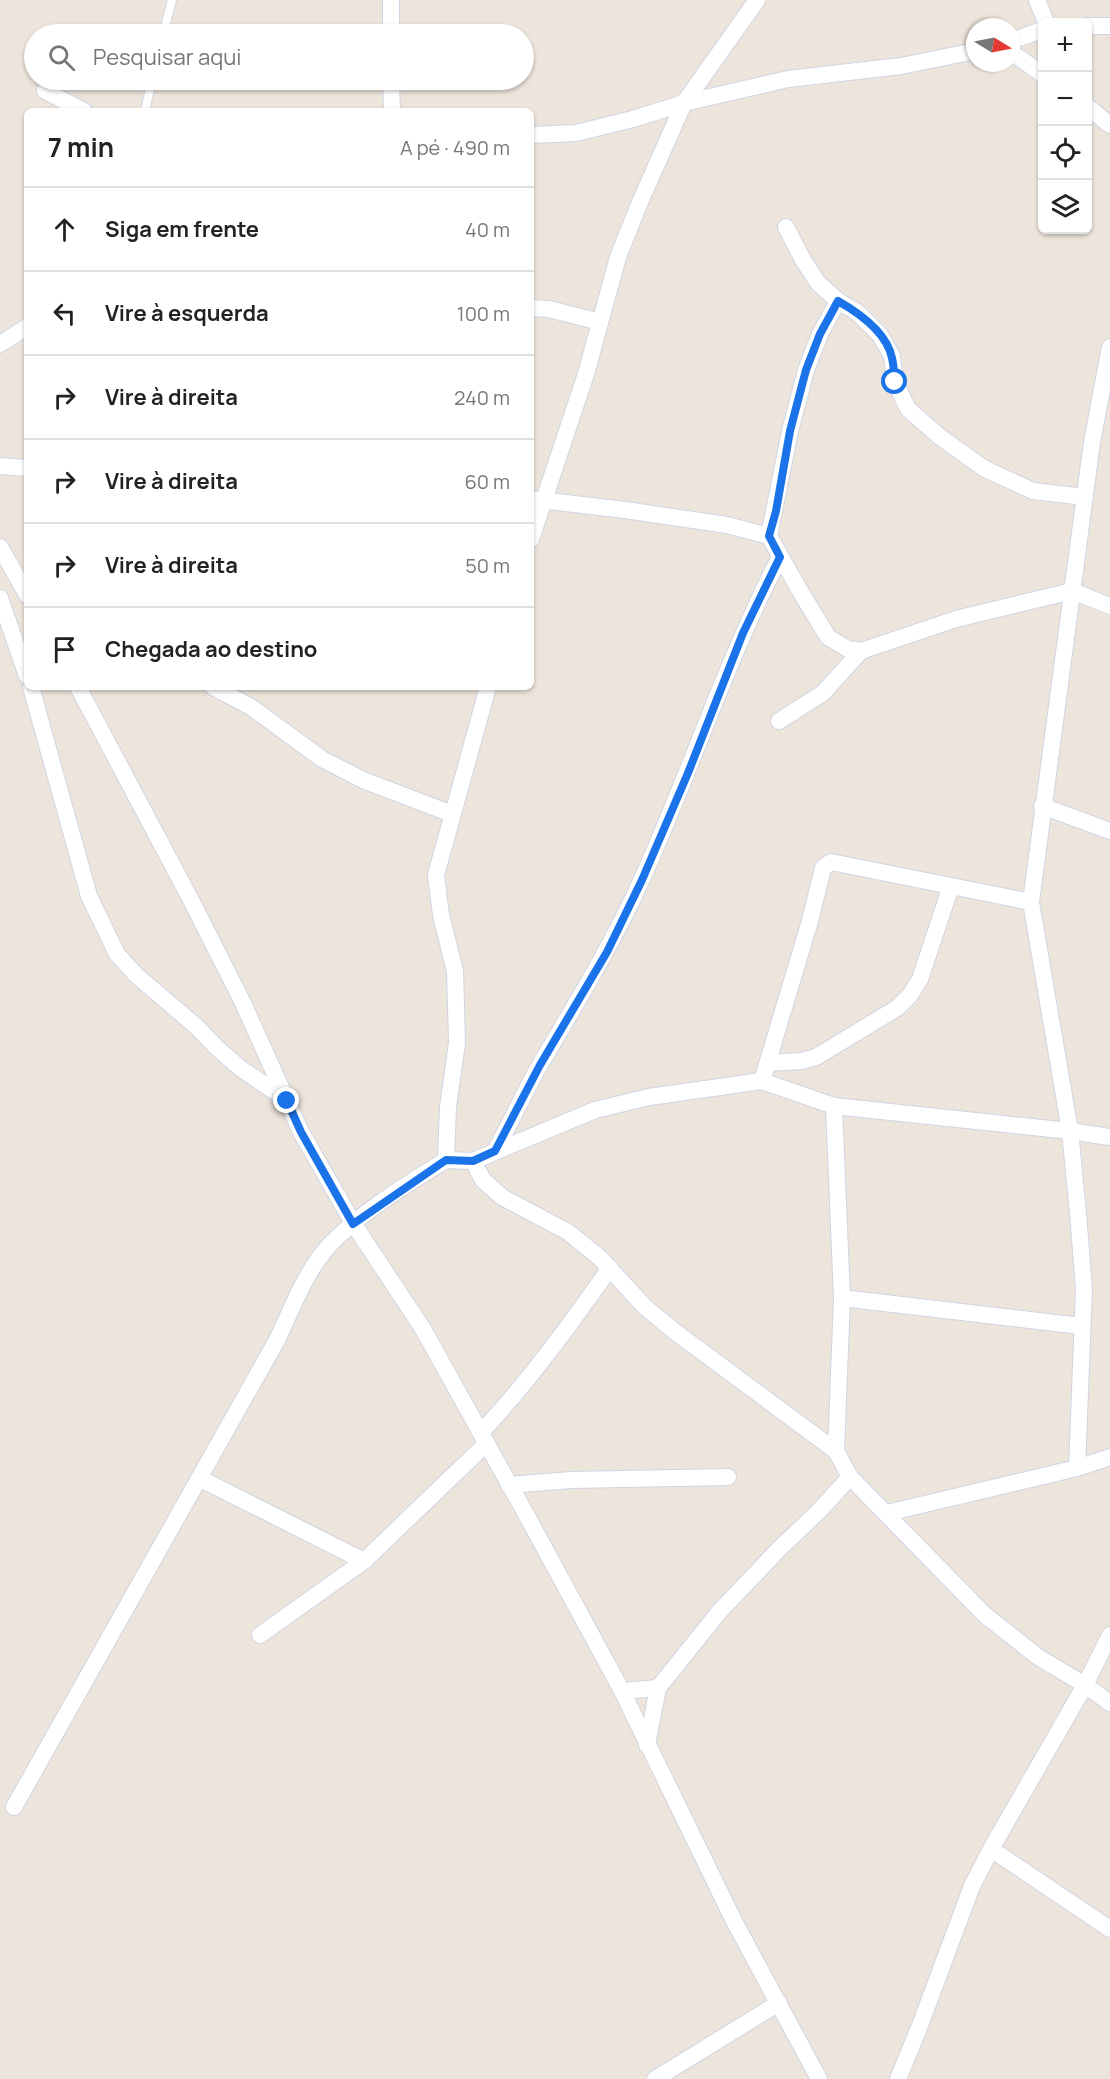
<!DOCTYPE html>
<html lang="pt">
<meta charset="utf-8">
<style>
body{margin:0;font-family:Manrope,sans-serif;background:#f2f2f2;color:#222}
.controls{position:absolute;right:18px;top:18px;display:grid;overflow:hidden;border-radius:9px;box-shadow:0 2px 4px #0004}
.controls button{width:54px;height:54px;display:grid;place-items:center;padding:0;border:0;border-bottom:2px solid #e0e0e0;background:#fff;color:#222;font:30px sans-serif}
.compass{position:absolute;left:966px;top:18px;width:54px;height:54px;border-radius:50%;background:#fff;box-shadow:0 2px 4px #0004;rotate:100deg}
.stop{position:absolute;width:18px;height:18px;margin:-14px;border:4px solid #1a73e8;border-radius:50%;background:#fff}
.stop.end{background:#1a73e8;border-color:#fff;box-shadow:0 2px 6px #0008}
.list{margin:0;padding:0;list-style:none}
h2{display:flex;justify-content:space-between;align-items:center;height:78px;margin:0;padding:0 24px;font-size:26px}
h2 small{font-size:20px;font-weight:400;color:#767676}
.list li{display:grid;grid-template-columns:39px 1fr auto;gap:18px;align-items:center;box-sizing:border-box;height:84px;padding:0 24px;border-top:2px solid #e0e0e0}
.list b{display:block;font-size:22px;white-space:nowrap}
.list em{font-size:20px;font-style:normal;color:#767676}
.icon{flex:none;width:33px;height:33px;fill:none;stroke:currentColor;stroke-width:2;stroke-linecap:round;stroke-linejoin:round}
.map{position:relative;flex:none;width:1110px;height:2079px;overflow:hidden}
.search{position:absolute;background:#fff;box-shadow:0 2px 4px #0004;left:24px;top:24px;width:510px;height:66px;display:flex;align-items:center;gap:15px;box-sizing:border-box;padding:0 21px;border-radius:33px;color:#767676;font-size:22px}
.panel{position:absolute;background:#fff;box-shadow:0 2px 4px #0004;left:24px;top:108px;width:510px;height:582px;border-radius:9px}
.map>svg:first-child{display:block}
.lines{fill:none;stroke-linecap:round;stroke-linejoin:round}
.lane-casing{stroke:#d0d5e3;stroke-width:10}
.street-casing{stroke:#d0d5e3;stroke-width:18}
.lane{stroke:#fff;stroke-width:8}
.street{stroke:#fff;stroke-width:16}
.route{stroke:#1a73e8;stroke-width:8}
</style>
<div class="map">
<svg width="1110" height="2079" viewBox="0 0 1110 2079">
<rect width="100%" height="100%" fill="#ede4db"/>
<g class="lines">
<defs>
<g id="lane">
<polyline points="163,34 172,0"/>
<polyline points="145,111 152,80"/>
</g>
<g id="street">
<polyline points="1037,0 1046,22"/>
<polyline points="1088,26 1110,26"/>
<polyline points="391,34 391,0"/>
<polyline points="1011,41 1042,30"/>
<polyline points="1011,52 1042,74"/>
<polyline points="391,80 392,111"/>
<polyline points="45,91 84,111"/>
<polyline points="1088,107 1110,125"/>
<polyline points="531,135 576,133 633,119 684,103 788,79 901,66 975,51"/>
<polyline points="786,227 803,260 818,283 838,301 857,312 880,335 892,356 895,382 908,409 940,437 985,469 1033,491 1085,497"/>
<polyline points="531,308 549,309 600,322"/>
<polyline points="0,344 27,327"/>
<polyline points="0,466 27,468"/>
<polyline points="531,499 625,510 727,525 769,536 803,596 828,637 848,649 861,651"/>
<polyline points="769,536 790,431 806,370 820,334 838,301"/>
<polyline points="531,539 586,374 618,257 640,202 684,103 757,0"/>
<polyline points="0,547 27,595"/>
<polyline points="0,598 27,676"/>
<polyline points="31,687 89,896 117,954 136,975 197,1027 216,1047 240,1068 287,1100"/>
<polyline points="78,687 191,900 243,1003 301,1132 353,1223 423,1329 527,1516 622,1691 734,1921 819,2079"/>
<polyline points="213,687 251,707 322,759 363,780 452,814"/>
<polyline points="779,721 823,693 861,651 956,619 1072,591 1110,606"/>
<polyline points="1042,806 1110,831"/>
<polyline points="768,1063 802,1061 816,1057 897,1008 910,995 920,979 951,886"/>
<polyline points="762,1081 810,921 823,868 831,862 1031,902"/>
<polyline points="834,1106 842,1298 836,1451 850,1477 985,1615 1038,1657 1085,1685 1110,1703"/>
<path d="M495,1151C511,1122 525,1091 541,1063C577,1002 613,943 642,879C690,773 726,661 780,557"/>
<polyline points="446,1160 473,1161 595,1110 649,1097 762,1081 834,1106 1070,1131 1110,1137"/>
<polyline points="473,1161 483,1180 502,1197 568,1232 600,1258 645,1307 674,1331 836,1451"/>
<polyline points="842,1298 1081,1326"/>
<path d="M481,1432C529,1382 570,1324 610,1268"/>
<polyline points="1077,1468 1084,1289 1078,1213 1070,1131 1031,902 1092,442 1110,347"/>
<polyline points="199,1478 364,1561"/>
<polyline points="509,1485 571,1480 728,1477"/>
<polyline points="887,1513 1077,1468 1110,1457"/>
<polyline points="260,1635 364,1561 487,1443"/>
<polyline points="622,1691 658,1688"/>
<polyline points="647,1745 658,1688 719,1612 780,1548 819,1511 850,1477"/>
<path d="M14,1807L277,1340C290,1313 301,1283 319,1258C345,1222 407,1184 446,1160L448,1107L457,1043L455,971L441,915L436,875L488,687"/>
<polyline points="991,1849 1110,1929"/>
<polyline points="655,2079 779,2003"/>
<polyline points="898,2079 919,2028 972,1886 991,1849 1085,1685 1110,1635"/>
</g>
</defs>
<use href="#lane" class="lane-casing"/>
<use href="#street" class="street-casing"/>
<use href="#lane" class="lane"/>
<use href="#street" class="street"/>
</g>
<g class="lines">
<path class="route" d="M287,1101L301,1132L353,1224L446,1160L473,1161L495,1151L540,1065L607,952L642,880L688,773L743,633L780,557L769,536L776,511L790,431L806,370L820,334L838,301C859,313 887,333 892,358C894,366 894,374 895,382"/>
</g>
</svg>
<div class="controls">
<button>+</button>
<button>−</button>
<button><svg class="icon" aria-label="locate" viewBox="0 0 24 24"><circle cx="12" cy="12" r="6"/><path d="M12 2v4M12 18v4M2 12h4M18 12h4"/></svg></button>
<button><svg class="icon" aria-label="layers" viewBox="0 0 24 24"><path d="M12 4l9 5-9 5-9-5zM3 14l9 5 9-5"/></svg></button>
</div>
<svg class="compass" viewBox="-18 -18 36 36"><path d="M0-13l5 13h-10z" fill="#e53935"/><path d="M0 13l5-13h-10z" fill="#767676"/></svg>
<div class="stop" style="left:895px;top:382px"></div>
<div class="stop end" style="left:287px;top:1101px"></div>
<div class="search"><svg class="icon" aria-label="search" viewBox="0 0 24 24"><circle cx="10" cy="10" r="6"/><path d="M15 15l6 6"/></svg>Pesquisar aqui</div>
<section class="panel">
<h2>7 min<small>A pé · 490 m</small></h2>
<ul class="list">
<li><svg class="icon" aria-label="ahead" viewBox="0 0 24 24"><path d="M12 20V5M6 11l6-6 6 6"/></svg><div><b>Siga em frente</b></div><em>40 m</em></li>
<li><svg class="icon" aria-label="left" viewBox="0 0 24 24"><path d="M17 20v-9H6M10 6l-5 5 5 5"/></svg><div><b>Vire à esquerda</b></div><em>100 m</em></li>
<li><svg class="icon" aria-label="right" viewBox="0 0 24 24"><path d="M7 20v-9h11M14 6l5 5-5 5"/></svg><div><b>Vire à direita</b></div><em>240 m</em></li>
<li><svg class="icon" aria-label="right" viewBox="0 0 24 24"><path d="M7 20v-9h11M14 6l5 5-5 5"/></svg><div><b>Vire à direita</b></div><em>60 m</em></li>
<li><svg class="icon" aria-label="right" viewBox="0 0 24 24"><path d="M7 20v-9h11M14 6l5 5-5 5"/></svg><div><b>Vire à direita</b></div><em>50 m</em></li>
<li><svg class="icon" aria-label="arrive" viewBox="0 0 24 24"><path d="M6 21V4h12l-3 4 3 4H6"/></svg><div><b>Chegada ao destino</b></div></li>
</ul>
</section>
</div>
